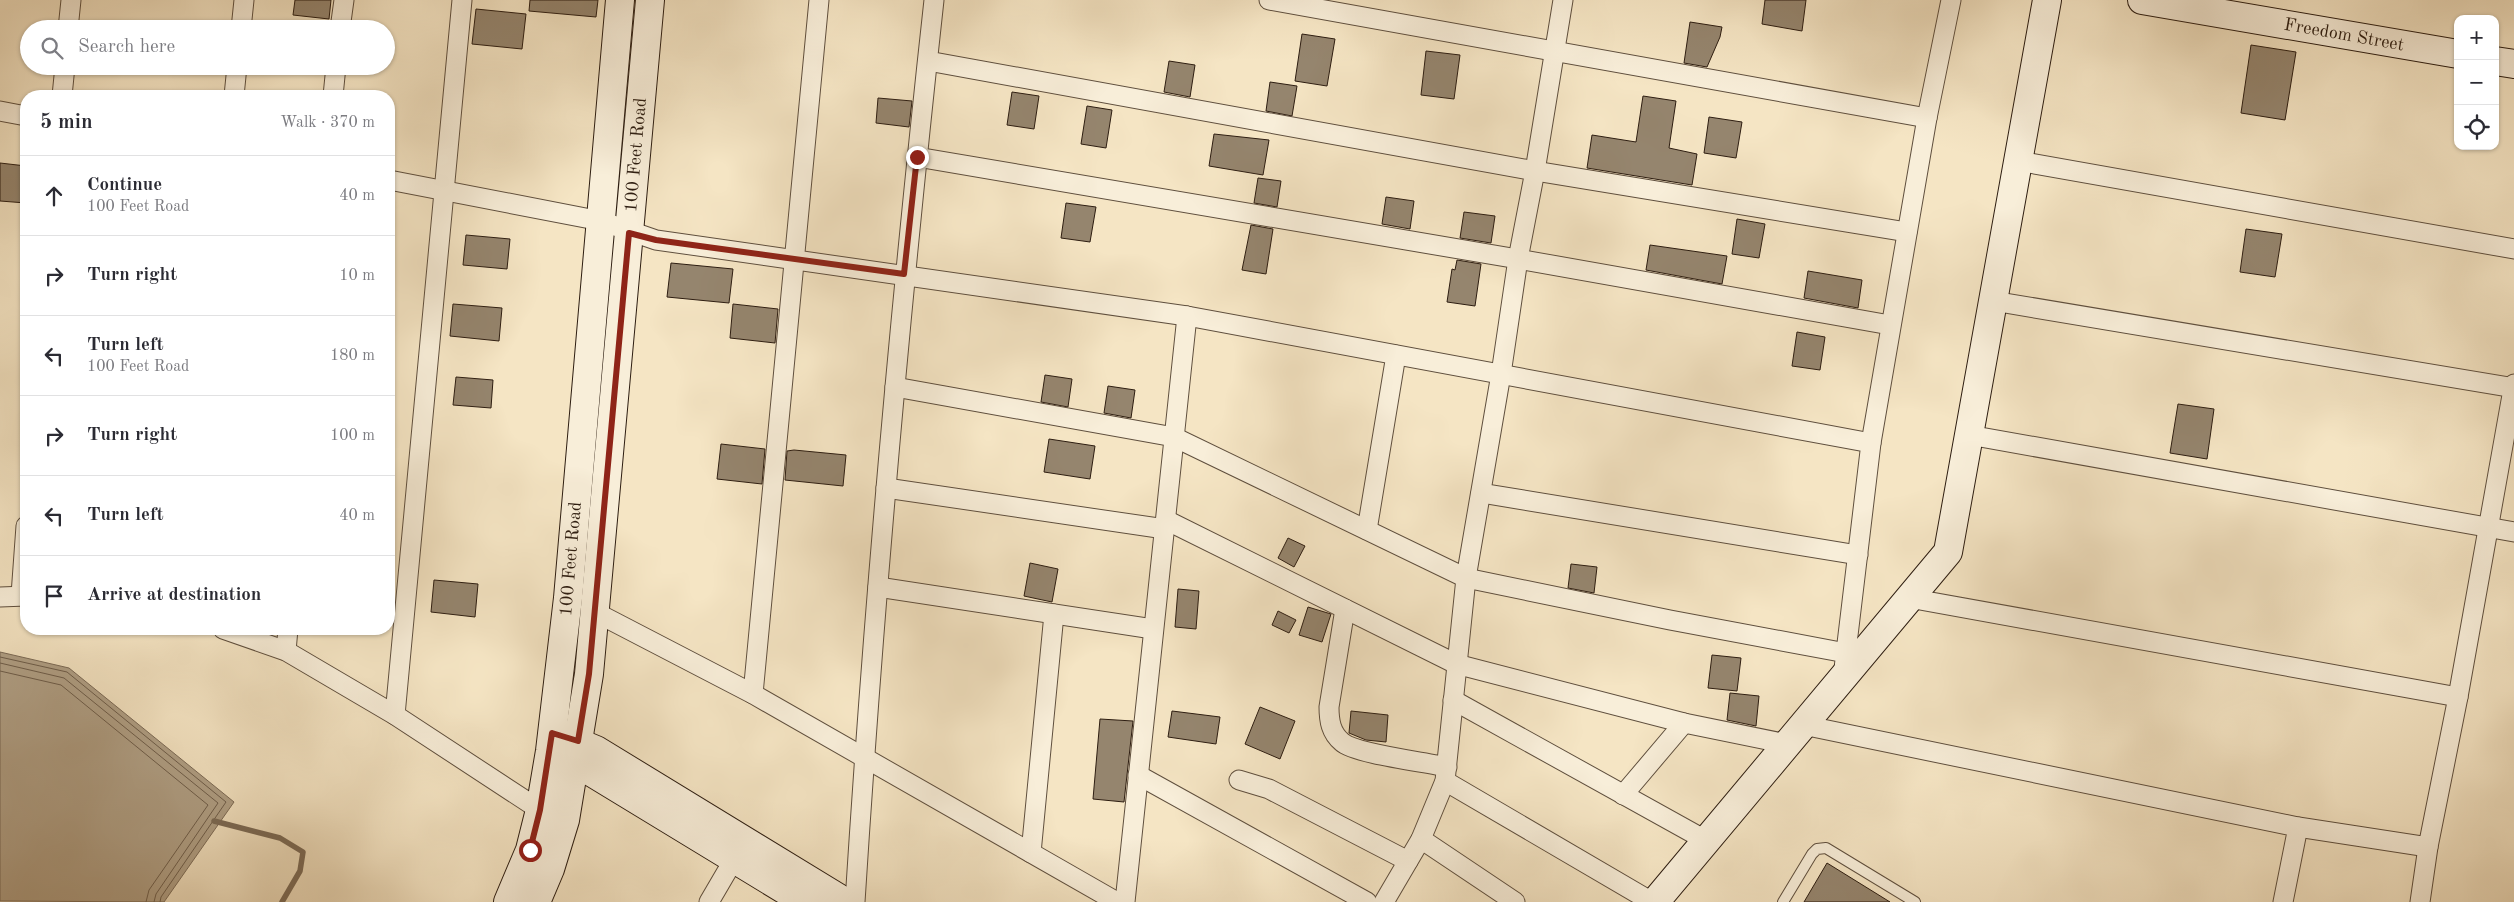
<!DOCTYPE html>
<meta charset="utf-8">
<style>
body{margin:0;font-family:"Old Standard TT",serif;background:#f2f2f3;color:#2b2b33}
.controls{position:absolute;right:15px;top:15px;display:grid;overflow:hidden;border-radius:10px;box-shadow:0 1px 4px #0004}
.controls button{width:45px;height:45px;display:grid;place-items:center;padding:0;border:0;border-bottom:1px solid #e1e1e2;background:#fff;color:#2b2b33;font:25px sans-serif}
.stop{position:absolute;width:15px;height:15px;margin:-11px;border:4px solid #8f2418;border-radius:50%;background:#fff}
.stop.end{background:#8f2418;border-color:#fff;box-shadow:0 1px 5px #0008}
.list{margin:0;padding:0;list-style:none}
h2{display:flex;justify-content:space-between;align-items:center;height:65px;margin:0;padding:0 20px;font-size:21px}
h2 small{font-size:16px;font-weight:400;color:#7c7c81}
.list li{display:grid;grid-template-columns:32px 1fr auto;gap:15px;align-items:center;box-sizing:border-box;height:80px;padding:0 20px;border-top:1px solid #e1e1e2}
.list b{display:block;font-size:19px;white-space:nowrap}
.list p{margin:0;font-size:16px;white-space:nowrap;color:#7c7c81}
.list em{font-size:16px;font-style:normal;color:#7c7c81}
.icon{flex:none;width:28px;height:28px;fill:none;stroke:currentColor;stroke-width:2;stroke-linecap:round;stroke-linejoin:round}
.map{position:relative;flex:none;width:2514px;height:902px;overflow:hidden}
.search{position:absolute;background:#fff;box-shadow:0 1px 4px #0004;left:20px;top:20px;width:375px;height:55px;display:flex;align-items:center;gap:12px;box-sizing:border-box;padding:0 18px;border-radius:28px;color:#7c7c81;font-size:19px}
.panel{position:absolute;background:#fff;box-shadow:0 1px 4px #0004;left:20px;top:90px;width:375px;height:545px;border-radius:20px}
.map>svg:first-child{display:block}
.water{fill:#b1a187;stroke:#7c6c58}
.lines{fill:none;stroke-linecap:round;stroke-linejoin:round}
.shore{stroke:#6f5f4c;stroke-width:1}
.stream{stroke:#7c6c58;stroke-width:5.5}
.building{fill:#95856e;stroke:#2d1d11}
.lane-casing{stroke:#5f4f3e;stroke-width:12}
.street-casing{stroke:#5f4f3e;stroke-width:21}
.secondary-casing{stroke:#2d1d11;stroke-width:30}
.lane{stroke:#f8eed9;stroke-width:10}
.street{stroke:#f8eed9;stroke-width:19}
.secondary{stroke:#f8eed9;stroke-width:28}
.route{stroke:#8f2418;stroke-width:6}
.labels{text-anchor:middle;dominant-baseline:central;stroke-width:4.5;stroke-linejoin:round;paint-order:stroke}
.street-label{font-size:18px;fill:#2d1d11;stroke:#f8eed9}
</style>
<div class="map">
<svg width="2514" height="902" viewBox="0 0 2514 902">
<rect width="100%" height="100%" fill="#f5e5c4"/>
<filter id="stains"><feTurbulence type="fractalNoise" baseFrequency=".004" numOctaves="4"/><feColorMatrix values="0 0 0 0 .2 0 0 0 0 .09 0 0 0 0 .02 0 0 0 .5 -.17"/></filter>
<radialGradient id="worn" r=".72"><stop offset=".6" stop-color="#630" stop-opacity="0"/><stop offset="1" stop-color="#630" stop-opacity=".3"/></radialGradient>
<polygon class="water" points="0,652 69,668 234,802 164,902 0,901"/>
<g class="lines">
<g class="shore">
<polyline points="0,657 67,672 226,802 161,897 160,902"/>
<polyline points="0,663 64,678 218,803 156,894 154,902"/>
<polyline points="0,671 61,685 208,805 149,890 146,902"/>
</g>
<polyline class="stream" points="214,821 280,838 303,852 300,871 282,902"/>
</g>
<g class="building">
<polygon points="295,0 331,0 329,19 293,15"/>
<polygon points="530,0 598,0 596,17 529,11"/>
<polygon points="1765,0 1806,0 1802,31 1762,24"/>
<polygon points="476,9 526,14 522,49 472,44"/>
<polygon points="1690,22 1722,27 1720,37 1707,67 1684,63"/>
<polygon points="1302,34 1335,39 1327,86 1295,81"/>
<polygon points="2251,45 2296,52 2285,120 2241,113"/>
<polygon points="1426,51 1460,55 1454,99 1421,95"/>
<polygon points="1169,61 1195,65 1190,97 1164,92"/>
<polygon points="1270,82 1297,86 1292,116 1266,111"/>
<polygon points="1012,92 1039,96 1034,129 1007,125"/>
<polygon points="1643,96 1676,101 1669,148 1697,154 1692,185 1587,168 1592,135 1636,142"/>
<polygon points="878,98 912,101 909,127 876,123"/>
<polygon points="1087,106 1112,110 1106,148 1081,144"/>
<polygon points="1709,117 1742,122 1736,158 1704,153"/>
<polygon points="1214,134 1269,140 1263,175 1209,166"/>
<polygon points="0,163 26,166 26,203 0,201"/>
<polygon points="1258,178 1281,181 1277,207 1254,203"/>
<polygon points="1386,197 1414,201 1410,229 1382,224"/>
<polygon points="1066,203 1096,207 1090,242 1061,238"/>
<polygon points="1464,212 1495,216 1491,243 1460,238"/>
<polygon points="1737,219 1765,224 1759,258 1732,254"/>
<polygon points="1251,225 1273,229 1266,274 1242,270"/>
<polygon points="2246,229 2282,234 2275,277 2240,272"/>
<polygon points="466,235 510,239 507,269 463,265"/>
<polygon points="1650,245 1727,256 1722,284 1646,270"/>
<polygon points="1457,260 1481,264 1475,306 1447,302 1452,269 1455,270"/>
<polygon points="671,263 733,269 729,303 667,297"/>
<polygon points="1808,271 1862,280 1858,308 1804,298"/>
<polygon points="453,304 502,308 499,341 450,336"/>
<polygon points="733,304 778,309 775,343 730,338"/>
<polygon points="1797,332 1825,337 1820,370 1792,366"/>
<polygon points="1045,375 1072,379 1068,407 1041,402"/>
<polygon points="456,377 493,380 491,408 453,405"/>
<polygon points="1108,386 1135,390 1131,418 1104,413"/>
<polygon points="2178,404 2214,409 2207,459 2170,453"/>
<polygon points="1049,439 1095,446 1090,479 1044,472"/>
<polygon points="721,444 765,449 762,484 717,479"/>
<polygon points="794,450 846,455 843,486 785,480 787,451"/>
<polygon points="1288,538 1305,546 1294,567 1278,558"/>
<polygon points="1030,563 1058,569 1052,602 1024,596"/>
<polygon points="1571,564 1597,567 1594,593 1568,588"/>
<polygon points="434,580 478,584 475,617 431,612"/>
<polygon points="1178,589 1199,591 1196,629 1175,627"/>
<polygon points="1308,607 1331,614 1322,642 1299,635"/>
<polygon points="1278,611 1296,620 1289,633 1272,625"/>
<polygon points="1712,655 1741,658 1737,691 1708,688"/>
<polygon points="1730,693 1759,696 1756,726 1727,720"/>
<polygon points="1260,707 1295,721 1280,759 1245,744"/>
<polygon points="1172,711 1220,717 1216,744 1168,737"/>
<polygon points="1351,711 1388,715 1386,742 1366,740 1349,733"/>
<polygon points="1100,719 1133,721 1124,802 1093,799"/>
<polygon points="1827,863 1890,902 1804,902"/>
</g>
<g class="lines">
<defs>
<polyline id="lane" points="1783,902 1812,854 1817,849 1826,848 1915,902"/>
<g id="street">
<polyline points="1269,0 1927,118"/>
<polyline points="68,29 71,0"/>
<polyline points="241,29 244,0"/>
<polyline points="340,29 344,0"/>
<polyline points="928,61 1535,171 1907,232"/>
<polyline points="62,96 65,66"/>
<polyline points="234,96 237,66"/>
<polyline points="333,96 336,66"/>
<polyline points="0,111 26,116"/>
<polyline points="917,157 1518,259 1890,325"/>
<polyline points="2018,161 2514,249"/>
<polyline points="389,180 601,221 656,240 1187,316 1871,443 1843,677"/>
<polyline points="1993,301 2514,388"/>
<polyline points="895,387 1174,437 1466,578 1670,620 1846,653"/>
<polyline points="1969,435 2514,532"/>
<polyline points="1871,443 1927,118 1951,0"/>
<polyline points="886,488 1165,529"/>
<polyline points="1481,493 1858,555"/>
<polyline points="1166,520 1456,664 1684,723 1787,744"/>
<polyline points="1367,530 1396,355"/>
<polyline points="878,587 1153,629"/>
<polyline points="21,595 26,526"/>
<polyline points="0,597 26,596"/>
<polyline points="1909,598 2458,697"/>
<path d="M1345,609L1329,707C1329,721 1331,733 1342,742C1355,754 1426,762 1447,767"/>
<polyline points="595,612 753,694 1117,902"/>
<polyline points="223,629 286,651 395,715 540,810"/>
<polyline points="286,651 288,629"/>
<polyline points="753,694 819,0"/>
<polyline points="1453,700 1707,841"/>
<polyline points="395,715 462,0"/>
<polyline points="1803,725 2298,827 2283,902"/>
<polyline points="1138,775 1367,902"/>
<polyline points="1239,780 1269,789 1408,861"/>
<polyline points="1445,781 1652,902"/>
<polyline points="1623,795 1684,723"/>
<polyline points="2298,827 2428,847 2458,697 2514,384"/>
<polyline points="1421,839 1515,902"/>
<polyline points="1031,853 1054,614"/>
<polyline points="709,902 740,849"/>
<path d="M855,902C874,601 901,300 934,0"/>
<polyline points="1125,902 1187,316"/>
<polyline points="1384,902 1421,839 1445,781 1466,578 1501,374 1518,259 1535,171 1563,0"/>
<polyline points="2420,902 2428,847"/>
</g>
<g id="secondary">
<polyline points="2142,0 2458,54"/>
<polyline points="2495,61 2514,64"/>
<polyline points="562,736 596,750 845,902"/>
<polyline points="559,757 588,770 805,902"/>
<polyline points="508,902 530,850 540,810 550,751 568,598 620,0"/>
<polyline points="536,902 550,869 565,820 589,674 650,0"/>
<polyline points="1655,902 1948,552 2047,0"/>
</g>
</defs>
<use href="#lane" class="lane-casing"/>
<use href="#street" class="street-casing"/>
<use href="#secondary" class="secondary-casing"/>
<use href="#lane" class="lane"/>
<use href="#street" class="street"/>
<use href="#secondary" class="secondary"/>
</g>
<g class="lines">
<polyline class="route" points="530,850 540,810 552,733 578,741 589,674 629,233 656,240 904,274 917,157"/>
</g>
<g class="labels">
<g class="street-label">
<text transform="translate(2344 35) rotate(10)">Freedom Street</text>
<text transform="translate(636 155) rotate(-85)">100 Feet Road</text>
<text transform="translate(571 559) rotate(-85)">100 Feet Road</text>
</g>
</g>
<rect width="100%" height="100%" filter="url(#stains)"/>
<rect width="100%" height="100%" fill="url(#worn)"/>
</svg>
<div class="controls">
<button>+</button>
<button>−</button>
<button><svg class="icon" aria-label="locate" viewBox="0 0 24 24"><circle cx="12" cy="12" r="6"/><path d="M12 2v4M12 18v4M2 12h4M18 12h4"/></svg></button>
</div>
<div class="stop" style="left:530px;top:850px"></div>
<div class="stop end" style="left:917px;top:157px"></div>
<div class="search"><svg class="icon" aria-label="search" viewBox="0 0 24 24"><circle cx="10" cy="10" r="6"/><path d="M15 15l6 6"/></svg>Search here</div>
<section class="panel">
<h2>5 min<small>Walk · 370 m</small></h2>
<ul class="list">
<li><svg class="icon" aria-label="ahead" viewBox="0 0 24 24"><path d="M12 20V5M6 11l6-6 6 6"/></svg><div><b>Continue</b><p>100 Feet Road</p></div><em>40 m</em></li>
<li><svg class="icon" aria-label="right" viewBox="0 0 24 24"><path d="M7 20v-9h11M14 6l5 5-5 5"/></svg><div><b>Turn right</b></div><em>10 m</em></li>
<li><svg class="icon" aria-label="left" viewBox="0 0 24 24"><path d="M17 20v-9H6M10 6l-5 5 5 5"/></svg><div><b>Turn left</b><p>100 Feet Road</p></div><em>180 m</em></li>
<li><svg class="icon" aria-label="right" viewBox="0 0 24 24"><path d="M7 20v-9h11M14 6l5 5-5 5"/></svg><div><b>Turn right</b></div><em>100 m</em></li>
<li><svg class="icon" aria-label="left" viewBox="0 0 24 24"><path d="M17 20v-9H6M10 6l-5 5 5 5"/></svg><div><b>Turn left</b></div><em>40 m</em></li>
<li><svg class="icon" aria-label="arrive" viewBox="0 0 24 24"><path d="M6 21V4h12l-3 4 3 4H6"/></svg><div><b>Arrive at destination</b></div></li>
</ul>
</section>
</div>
